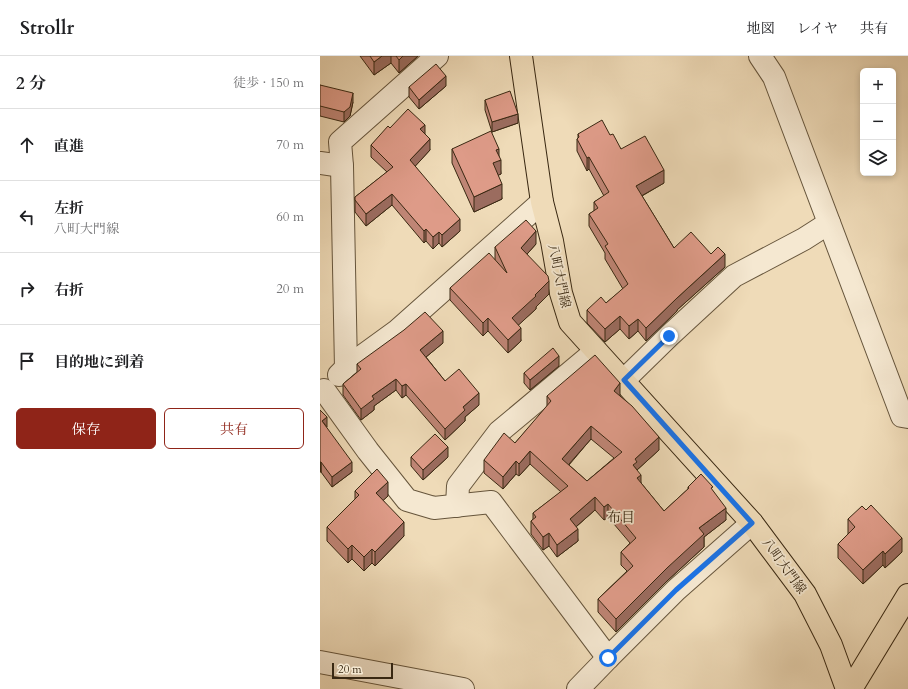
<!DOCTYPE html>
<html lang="ja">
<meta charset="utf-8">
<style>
body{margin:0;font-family:Cardo,"Noto Serif JP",serif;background:#f6f6f6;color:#202124}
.controls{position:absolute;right:12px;top:12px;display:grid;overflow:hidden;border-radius:6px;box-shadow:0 2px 6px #0003}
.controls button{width:36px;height:36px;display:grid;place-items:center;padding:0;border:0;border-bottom:1px solid #e0e0e0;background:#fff;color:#202124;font:20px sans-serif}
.scale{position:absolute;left:12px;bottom:10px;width:61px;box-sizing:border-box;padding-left:4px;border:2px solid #392812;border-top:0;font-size:11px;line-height:14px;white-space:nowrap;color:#392812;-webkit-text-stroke:3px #f5e8d1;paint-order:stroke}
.stop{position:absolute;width:12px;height:12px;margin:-9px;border:3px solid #1a73e8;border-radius:50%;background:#fff}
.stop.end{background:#1a73e8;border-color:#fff;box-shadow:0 1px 4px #0008}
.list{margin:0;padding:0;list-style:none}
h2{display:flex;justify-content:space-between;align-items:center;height:52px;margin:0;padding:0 16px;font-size:17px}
h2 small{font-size:13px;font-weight:400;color:#757577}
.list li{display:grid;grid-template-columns:26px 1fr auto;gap:12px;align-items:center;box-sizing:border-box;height:72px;padding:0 16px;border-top:1px solid #e0e0e0}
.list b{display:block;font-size:15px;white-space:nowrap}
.list p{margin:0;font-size:13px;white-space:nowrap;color:#757577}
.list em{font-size:13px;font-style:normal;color:#757577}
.actions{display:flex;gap:8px;padding:12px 16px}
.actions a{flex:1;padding:9px 0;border:1px solid #8f2418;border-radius:6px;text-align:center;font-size:14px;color:#8f2418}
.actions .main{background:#8f2418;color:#fff}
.icon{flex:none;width:22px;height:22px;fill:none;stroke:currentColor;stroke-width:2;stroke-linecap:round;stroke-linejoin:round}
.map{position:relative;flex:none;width:588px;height:633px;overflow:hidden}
header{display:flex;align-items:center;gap:24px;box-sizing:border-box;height:56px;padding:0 20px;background:#fff;border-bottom:1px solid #e0e0e0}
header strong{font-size:19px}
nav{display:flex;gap:22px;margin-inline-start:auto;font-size:14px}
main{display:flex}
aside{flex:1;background:#fff}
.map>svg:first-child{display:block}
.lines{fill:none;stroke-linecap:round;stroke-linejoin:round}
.minor-casing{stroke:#66553c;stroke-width:24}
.major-casing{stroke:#392812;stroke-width:24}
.minor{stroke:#f5e8d1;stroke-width:22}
.major{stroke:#efdbb8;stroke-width:22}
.wall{fill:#bf8575;stroke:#392812;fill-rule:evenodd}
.shaded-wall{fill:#9b6c5f;stroke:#392812}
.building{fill:#de9b88;stroke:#392812;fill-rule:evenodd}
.route{stroke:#1a73e8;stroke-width:5}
.labels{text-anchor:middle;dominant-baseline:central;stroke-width:3.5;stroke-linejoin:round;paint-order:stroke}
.street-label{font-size:13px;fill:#392812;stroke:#f5e8d1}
.neighbourhood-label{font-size:14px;fill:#392812;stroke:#f5e8d1}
</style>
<header>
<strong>Strollr</strong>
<nav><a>地図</a><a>レイヤ</a><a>共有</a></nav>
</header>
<main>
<aside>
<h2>2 分<small>徒歩 · 150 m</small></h2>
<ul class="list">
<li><svg class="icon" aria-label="ahead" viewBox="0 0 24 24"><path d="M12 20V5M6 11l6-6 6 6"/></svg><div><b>直進</b></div><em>70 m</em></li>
<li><svg class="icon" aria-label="left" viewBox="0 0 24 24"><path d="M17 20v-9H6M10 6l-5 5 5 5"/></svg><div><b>左折</b><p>八町大門線</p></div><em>60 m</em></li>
<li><svg class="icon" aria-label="right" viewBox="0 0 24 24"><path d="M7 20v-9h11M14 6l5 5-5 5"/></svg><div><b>右折</b></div><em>20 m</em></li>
<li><svg class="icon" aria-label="arrive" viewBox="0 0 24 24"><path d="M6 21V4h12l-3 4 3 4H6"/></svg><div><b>目的地に到着</b></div></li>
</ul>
<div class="actions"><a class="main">保存</a><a>共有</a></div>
</aside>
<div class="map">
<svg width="588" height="633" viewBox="0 0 588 633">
<rect width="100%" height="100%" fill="#efdbb8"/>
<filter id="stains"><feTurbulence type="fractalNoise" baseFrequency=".005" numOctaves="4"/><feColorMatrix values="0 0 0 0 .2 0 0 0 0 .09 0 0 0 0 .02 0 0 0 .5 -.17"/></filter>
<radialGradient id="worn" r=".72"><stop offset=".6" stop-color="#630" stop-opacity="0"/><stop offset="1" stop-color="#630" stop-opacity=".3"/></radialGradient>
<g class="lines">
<defs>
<g id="minor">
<polyline points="440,0 454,21 582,360 588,361"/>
<polyline points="0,107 22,110"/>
<polyline points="26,312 22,110 20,86 117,0"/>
<polyline points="19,319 26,312 77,275 222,146"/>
<polyline points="304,324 349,280 414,220 484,183 509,167"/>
<polyline points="4,334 48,395 87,444 114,452 171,446 288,602 356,534 432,467"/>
<polyline points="137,450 138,430 179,376 276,295"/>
<polyline points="0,606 143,633"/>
<polyline points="258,633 288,602"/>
</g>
<g id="major">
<polyline points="201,0 222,146 232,185 241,237 250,266 432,467 485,538 511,589 527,633"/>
<polyline points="531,633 588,539"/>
</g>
</defs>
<use href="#minor" class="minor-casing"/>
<use href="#major" class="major-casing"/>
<use href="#minor" class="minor"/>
<use href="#major" class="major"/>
</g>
<g class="wall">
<polygon points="40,0 98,0 79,17 71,7 54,19"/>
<polygon points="0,29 33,46 30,60 24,66 0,60"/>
<polygon points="126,30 99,53 89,41 89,31"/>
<polygon points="165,44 198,67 172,76 165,54"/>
<polygon points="70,72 105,78 110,94 95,110 140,175 122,191 119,187 113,193 106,185 104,187 72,149 46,170 35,156 35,141 67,116 51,101 51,89"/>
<polygon points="258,78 290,79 301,93 344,127 322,140 354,192 391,198 405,211 357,254 357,255 326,285 318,275 309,283 300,273 285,286 267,267 267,254 286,247 303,233 285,203 285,197 269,170 269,158 274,155 274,146 284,140 269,113 267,115 257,95 257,83 258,82"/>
<polygon points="132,93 179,100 181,118 178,119 182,143 154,156 132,107"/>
<polygon points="216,188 207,198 229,238 216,251 216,253 198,269 201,285 188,297 168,275 163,280 130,244 130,232 175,204 175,191"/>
<polygon points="123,287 106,301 125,325 159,349 145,361 145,365 125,384 86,339 82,342 76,334 54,350 54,354 41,364 23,339 23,328 37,316 37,308"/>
<polygon points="239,310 210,334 204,327 204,317"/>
<path d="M227,340H300L339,394L317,414L321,427L344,455L368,433V431L393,435L406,464L384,481V491L347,525L296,576L278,556V543L307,515L301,509V496L310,487L288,461L284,464L275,454L256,471L258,485L237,501L229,490L223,494L211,478V465L213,463V457L241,436L210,408L199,420L196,418L183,433L164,417V404L195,387L227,351ZM271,383L294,402L267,425L249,409Z"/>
<polygon points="0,354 6,371 32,416 12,431 1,416"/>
<polygon points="91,401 128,401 103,424 91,410"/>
<polygon points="35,435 68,440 63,444 84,480 55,510 52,507 44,515 32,503 28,507 7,485 7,471 35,443"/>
<polygon points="528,463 582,496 565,512 563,509 543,528 518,502 518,488 528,478"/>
</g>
<g class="shaded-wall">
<polygon points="62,0 71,0 71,7 54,19 54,6"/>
<polygon points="83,0 98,0 79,17 79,4"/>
<polygon points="126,20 126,30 99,53 99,44"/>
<polygon points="33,37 33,46 30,60 24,66 24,56"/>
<polygon points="198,58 198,67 172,76 172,66"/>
<polygon points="105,69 105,80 100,73"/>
<polygon points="110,83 110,94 90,116 90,104"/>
<polygon points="179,93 179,105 181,104 181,118 173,122 173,107 176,94"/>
<polygon points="269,101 269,113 267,115 267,102"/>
<polygon points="344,114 344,127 316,143 316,130"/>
<polygon points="182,128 182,143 154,156 154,141"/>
<polygon points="72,138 72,149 46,170 46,158"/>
<polygon points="140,163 140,175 122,191 122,179"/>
<polygon points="106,173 106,185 104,187 104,175"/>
<polygon points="216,175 216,188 201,205 201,192"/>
<polygon points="119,176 119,187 113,193 113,181"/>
<polygon points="405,198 405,211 357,254 357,255 326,285 326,272 357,242"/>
<polygon points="229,225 229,238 216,251 216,253 192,275 192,262"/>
<polygon points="300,260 300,273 285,286 285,273"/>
<polygon points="168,262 168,275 163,280 163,267"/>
<polygon points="318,263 318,275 309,283 309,270"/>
<polygon points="201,272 201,285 188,297 188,284"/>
<polygon points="123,275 123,287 100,306 100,294"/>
<polygon points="239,300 239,310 210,334 210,324"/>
<polygon points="76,323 76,334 54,350 54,354 41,364 41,353 52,340"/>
<polygon points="300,327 300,340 294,348 294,335"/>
<polygon points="86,328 86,339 82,342 82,330"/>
<polygon points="159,337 159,349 145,361 145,365 125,384 125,373 143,351"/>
<polygon points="7,361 7,371 2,365"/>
<polygon points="271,370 271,383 242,416 242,403"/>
<polygon points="339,381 339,394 317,414 313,409 315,403"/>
<polygon points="128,391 128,401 103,424 103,414"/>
<polygon points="210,395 210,408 199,420 199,408"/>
<polygon points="196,405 196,418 183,433 183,421"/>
<rect x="0" y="406" width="1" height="10"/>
<polygon points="32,406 32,416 12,431 12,421"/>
<polygon points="321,419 321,432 317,422"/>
<polygon points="68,426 68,440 56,451 56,437"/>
<polygon points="275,441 275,454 250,476 250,463"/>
<polygon points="288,448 288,461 284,464 284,451"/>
<polygon points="406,452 406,464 384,481 384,491 347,525 296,576 296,563 347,512 379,472"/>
<polygon points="84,466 84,480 55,510 55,496"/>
<polygon points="258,473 258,485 237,501 237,489"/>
<polygon points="229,477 229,490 223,494 223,481"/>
<polygon points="582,482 582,496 565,512 565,498"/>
<polygon points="32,489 32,503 28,507 28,493"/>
<polygon points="52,493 52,507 44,515 44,501"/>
<polygon points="563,495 563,509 543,528 543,514"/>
</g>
<g class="building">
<polygon points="50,0 62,0 54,6"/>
<polygon points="76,0 83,0 79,4"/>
<polygon points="116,8 126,20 99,44 89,31"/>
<polygon points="0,29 33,37 30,51 24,56 0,50"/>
<polygon points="190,35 198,58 172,66 165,44"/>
<polygon points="88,53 105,69 100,73 110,83 90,104 140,163 122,179 119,176 113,181 106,173 104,175 72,138 46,158 35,144 35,141 73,111 51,89 68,70 70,72"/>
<polygon points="282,64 290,79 293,78 301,93 325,80 344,114 316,130 354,192 371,176 391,198 398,191 405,198 357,242 326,272 318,263 309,270 300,260 285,273 267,254 281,241 286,247 308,228 285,190 288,188 269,158 278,152 274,146 289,136 269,101 267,102 257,83 259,81 258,78"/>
<polygon points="171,75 179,93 176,94 181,104 173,107 182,128 154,141 132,93"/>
<polygon points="206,164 216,175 201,192 228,220 229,225 215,239 216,240 192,262 201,272 188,284 168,262 163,267 130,232 169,197 187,217 175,191"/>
<polygon points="105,256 123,275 100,294 125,325 139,313 159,337 143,351 145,354 125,373 86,328 82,330 76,323 52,340 54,343 41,353 23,328 41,313 37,308 84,274"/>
<polygon points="233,292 239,300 210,324 204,317"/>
<path d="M275,299L300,327L294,335L312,350L339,381L315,403L317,406L313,409L321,419L317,422L344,455L369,432L368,431L381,418L393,431L391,432L406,452L379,472L384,478L347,512L296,563L278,543L313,510L301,496L316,482L288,448L284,451L275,441L250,463L258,473L237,489L229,477L223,481L211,465L216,461L213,457L248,430L210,395L199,408L196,405L183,421L164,404L184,377L195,387L231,345L227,340ZM271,370L302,396L267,425L242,403Z"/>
<polygon points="0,354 7,361 2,365 32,406 12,421 1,406 0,406"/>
<polygon points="115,378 128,391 103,414 91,401"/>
<polygon points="57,413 68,426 56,437 84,466 55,496 52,493 44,501 32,489 28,493 7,471 39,439 35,435"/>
<polygon points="551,449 582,482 565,498 563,495 543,514 518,488 535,471 528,463 542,450 546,454"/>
</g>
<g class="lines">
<polyline class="route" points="288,602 356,534 432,467 304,324 349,280"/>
</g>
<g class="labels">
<g class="street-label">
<text transform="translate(239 220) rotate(78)">八町大門線</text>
<text transform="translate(464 510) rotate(54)">八町大門線</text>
</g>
<g class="neighbourhood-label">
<text x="301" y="461">布目</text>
</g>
</g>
<rect width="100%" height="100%" filter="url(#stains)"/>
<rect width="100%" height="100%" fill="url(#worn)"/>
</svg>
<div class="controls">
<button>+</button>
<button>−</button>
<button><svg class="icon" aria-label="layers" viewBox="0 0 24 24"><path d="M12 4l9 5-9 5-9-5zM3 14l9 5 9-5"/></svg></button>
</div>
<div class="scale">20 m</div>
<div class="stop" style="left:288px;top:602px"></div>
<div class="stop end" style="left:349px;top:280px"></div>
</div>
</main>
